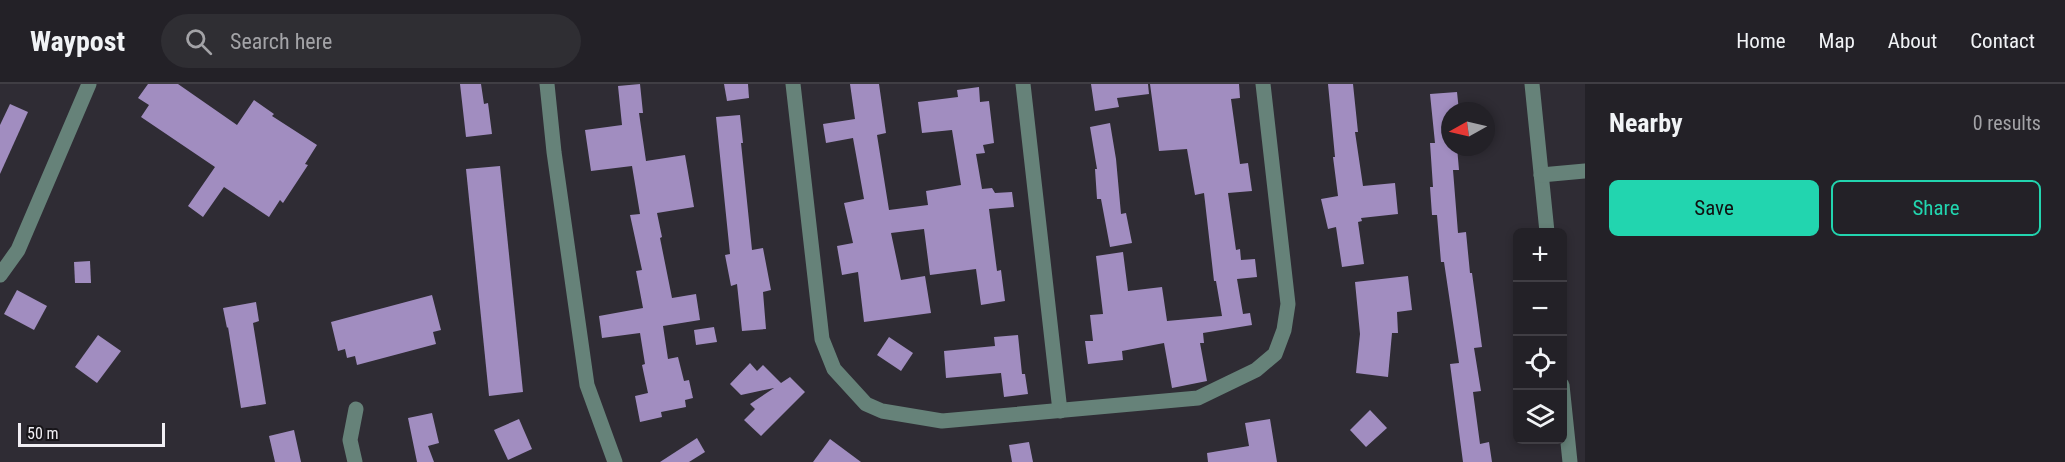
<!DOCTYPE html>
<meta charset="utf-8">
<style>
body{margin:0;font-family:"Roboto Condensed",sans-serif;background:#2f2e33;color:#f1f3f6}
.controls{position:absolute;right:18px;bottom:18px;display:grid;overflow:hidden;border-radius:9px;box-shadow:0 3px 9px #0003}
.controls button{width:54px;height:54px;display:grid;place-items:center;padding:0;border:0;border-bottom:2px solid #403e44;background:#232127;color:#f1f3f6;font:30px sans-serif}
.compass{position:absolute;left:1441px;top:18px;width:54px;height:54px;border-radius:50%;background:#232127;box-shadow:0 3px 9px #0003;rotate:262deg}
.scale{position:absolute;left:18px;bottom:15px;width:147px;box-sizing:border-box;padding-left:6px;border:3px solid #f1eff4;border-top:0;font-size:16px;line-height:21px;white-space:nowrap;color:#f1eff4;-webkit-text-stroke:4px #171519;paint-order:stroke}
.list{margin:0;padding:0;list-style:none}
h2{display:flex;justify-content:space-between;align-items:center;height:78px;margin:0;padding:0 24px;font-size:26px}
h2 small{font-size:20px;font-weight:400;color:#a3a3a7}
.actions{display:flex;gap:12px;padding:18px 24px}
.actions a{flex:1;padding:14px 0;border:2px solid #22d5af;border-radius:9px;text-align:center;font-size:21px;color:#22d5af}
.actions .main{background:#22d5af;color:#111}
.icon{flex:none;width:33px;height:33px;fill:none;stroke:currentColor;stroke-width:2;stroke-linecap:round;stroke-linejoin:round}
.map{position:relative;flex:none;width:1585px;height:378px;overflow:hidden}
header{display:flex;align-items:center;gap:36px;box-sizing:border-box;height:84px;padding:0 30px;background:#232127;border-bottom:2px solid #403e44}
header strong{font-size:28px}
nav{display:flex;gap:33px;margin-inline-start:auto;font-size:21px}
.search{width:420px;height:54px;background:#2f2e33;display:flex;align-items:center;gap:15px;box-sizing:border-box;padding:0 21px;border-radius:33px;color:#a3a3a7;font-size:22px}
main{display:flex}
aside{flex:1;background:#232127}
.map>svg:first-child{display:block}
.building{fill:#a18dc0}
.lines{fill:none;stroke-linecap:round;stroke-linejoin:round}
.minor{stroke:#668279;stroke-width:15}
</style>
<header>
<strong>Waypost</strong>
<div class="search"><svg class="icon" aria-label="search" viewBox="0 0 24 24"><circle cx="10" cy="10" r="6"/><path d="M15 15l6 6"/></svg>Search here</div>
<nav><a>Home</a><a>Map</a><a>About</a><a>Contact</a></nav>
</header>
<main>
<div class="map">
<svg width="1585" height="378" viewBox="0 0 1585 378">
<rect width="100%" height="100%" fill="#2f2c34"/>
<g class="building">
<polygon points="148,0 178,0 237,41 254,16 274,30 272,32 317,61 305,80 308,81 283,119 280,116 269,133 224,103 203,133 188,122 215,83 141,33 149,21 138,14"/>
<polygon points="460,0 481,0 484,20 488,19 492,50 466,53"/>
<polygon points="640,0 643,29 639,29 646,77 685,71 694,123 657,129 662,153 660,154 672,214 696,210 700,236 663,242 668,275 678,273 684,297 689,296 693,314 685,316 686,323 661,328 662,333 640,338 635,312 648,309 642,281 645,280 640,249 602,254 599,232 643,224 636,187 642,186 630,131 640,130 632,82 591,87 585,46 622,41 618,2"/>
<polygon points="724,0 748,0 749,14 727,17"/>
<polygon points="850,0 879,0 886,49 877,51 889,126 928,121 926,107 961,101 952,46 922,49 918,18 958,13 957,6 979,3 980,18 989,17 994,59 983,61 985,69 976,70 982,105 992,104 995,109 1012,108 1014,123 989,125 997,187 1001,186 1005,217 981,221 976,185 930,191 924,145 891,149 901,196 925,192 931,229 864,238 858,188 842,191 837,162 853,159 844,119 864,115 853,54 826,59 823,40 855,35"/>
<polygon points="1091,0 1148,0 1149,10 1117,14 1119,23 1095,27"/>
<polygon points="1150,0 1239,0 1240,14 1231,15 1240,80 1248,79 1252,107 1228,109 1236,166 1240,165 1241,176 1255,175 1257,193 1237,195 1243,230 1250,229 1252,241 1203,249 1204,259 1200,259 1207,297 1172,304 1164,259 1122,267 1123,276 1088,280 1085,257 1093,257 1090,231 1103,230 1096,172 1123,168 1128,207 1162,203 1167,237 1222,232 1216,197 1214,197 1204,109 1195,111 1187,65 1159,67"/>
<polygon points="1328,0 1353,0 1358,48 1355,48 1363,102 1395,99 1398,130 1361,134 1362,137 1358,138 1364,180 1342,183 1336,143 1328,145 1321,115 1338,112 1333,73 1335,73"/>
<polygon points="1457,8 1459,27 1450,27 1450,63 1457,63 1459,86 1453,86 1458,149 1466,148 1470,189 1472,189 1482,263 1474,264 1481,307 1473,308 1480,360 1489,358 1492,378 1463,378 1450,280 1459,279 1444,178 1441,178 1437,131 1432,131 1430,103 1433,103 1430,59 1435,59 1430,10"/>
<polygon points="10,20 28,28 0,90 0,41"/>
<polygon points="740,31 743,59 741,59 752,166 763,164 771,206 763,208 766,245 742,247 737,200 731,202 725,171 730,170 716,33"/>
<polygon points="1110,39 1116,75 1121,130 1126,129 1132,159 1110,163 1101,115 1097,115 1095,85 1097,85 1090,43"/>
<polygon points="500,82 523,308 489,312 466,85"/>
<polygon points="90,177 91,199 75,199 74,178"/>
<polygon points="1408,192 1412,226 1397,228 1398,249 1392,249 1388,293 1356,289 1360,250 1355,198"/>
<polygon points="17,206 47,222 34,246 4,230"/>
<polygon points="432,211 441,246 433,248 436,260 357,281 355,272 347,274 345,265 338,267 331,238"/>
<polygon points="256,218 259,237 253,239 266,320 241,324 228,243 227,244 223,224"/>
<polygon points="714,243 717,258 696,261 694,246"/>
<polygon points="98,251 121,267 97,299 75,283"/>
<polygon points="1018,251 1022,290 1025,290 1028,310 1004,313 1001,289 946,294 944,267 995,262 994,253"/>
<polygon points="889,253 913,269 901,287 877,271"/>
<polygon points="750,279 757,287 763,281 781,299 790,293 805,308 761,352 744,336 755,325 750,320 774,304 741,311 730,300"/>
<polygon points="1370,326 1387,344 1366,363 1350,346"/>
<polygon points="432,329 439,359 428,362 434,378 417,378 408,334"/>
<polygon points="519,335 532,365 508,376 494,346"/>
<polygon points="1270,335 1277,378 1208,378 1207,369 1249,362 1245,339"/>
<polygon points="294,346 301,378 275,378 269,352"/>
<polygon points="697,354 705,368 689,378 660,378"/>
<polygon points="830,355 861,378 813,378"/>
<polygon points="1029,358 1033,378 1012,378 1009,361"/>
</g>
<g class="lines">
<g class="minor">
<polyline points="547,0 554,68 587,301 615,378"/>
<polyline points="793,0 822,255 834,285 866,320 882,327 942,337 1198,314 1256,286 1275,270 1284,246 1288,220 1263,0"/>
<polyline points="1023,0 1060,327"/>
<polyline points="1532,0 1547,148"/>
<polyline points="1541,91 1585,87"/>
<polyline points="0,191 18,166 89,0"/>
<polyline points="1562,301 1570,378"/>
<polyline points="355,378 350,356 356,325"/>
</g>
</g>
</svg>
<div class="controls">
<button>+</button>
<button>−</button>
<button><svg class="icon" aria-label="locate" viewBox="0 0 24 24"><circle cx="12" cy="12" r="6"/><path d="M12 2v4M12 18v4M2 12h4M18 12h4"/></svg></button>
<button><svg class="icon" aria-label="layers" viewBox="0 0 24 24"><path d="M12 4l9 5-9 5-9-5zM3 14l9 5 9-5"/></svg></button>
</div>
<svg class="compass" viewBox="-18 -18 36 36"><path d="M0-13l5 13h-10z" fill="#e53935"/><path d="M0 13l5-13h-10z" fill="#a3a3a7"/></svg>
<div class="scale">50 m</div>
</div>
<aside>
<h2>Nearby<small>0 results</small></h2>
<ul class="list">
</ul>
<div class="actions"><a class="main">Save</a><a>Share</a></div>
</aside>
</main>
